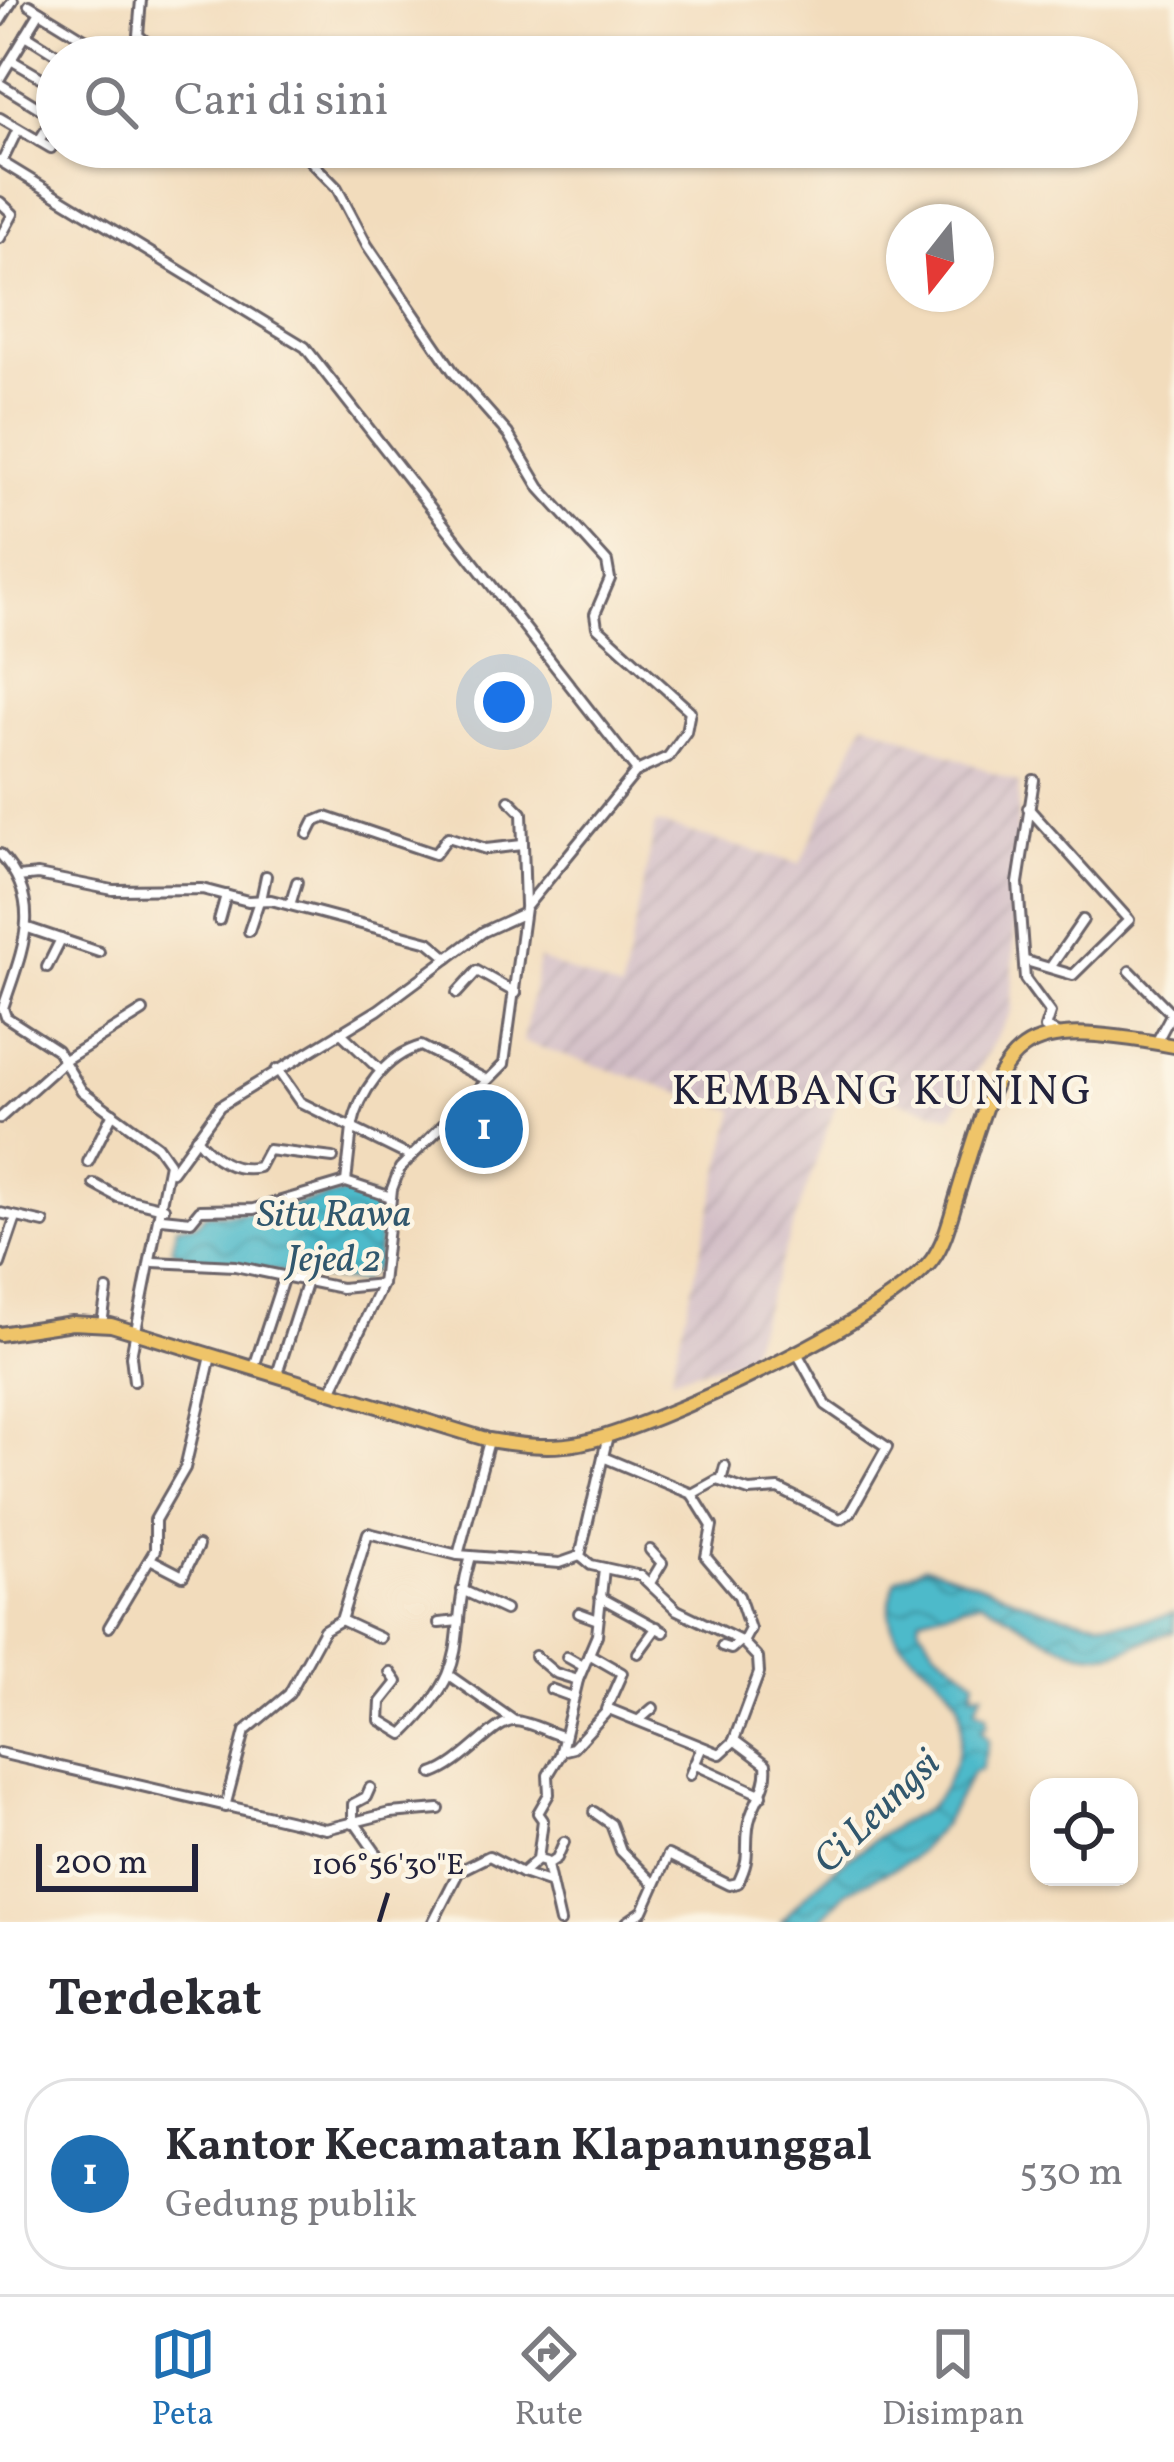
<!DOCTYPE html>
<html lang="id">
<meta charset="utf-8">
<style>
body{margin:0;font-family:Vollkorn,serif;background:#f7f7f7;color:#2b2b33}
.controls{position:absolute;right:36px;bottom:36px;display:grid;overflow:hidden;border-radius:24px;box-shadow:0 3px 9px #0004}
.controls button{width:108px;height:108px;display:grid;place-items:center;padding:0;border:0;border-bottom:3px solid #e1e1e2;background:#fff;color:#2b2b33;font:60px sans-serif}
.compass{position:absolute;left:886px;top:204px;width:108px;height:108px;border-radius:50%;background:#fff;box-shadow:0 3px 9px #0004;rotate:197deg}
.scale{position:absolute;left:36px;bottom:30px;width:162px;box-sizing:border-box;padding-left:12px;border:6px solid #22223b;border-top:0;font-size:33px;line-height:42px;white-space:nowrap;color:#22223b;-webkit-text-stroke:9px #fcf5e5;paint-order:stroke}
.you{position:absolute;left:504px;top:702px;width:42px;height:42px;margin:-30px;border:9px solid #fff;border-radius:50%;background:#1a73e8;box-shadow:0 0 0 18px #1a73e833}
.badge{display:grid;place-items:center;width:78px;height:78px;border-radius:50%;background:#1f6fb2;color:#fff;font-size:39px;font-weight:700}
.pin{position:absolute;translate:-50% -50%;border:6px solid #fff;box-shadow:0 3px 12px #0006}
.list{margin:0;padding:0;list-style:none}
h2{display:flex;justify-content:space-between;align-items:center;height:156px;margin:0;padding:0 48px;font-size:51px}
h2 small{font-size:39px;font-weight:400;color:#7c7c81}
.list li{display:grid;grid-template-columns:78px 1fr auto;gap:36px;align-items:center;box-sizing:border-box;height:192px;margin:0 24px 24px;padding:0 24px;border:3px solid #e1e1e2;border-radius:48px}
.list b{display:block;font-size:45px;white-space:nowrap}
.list p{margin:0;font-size:39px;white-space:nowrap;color:#7c7c81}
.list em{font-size:39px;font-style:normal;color:#7c7c81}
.icon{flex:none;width:66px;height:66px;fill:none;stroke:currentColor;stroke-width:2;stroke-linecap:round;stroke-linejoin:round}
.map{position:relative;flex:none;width:1174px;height:1922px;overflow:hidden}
.search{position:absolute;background:#fff;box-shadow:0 3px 9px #0004;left:36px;right:36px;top:36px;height:132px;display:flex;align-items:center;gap:30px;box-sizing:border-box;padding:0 42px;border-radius:66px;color:#7c7c81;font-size:45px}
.sheet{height:372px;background:#fff}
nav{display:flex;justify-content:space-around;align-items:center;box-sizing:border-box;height:168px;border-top:3px solid #e1e1e2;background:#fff;font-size:33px;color:#7c7c81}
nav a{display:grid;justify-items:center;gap:6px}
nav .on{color:#1f6fb2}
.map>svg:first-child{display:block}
.industrial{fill:url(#industrial-furrows)}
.water{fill:url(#water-waves);stroke:#386e82;stroke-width:3}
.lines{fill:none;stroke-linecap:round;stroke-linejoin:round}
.minor-casing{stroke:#6b6368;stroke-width:14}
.major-casing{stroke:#6b6368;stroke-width:18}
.minor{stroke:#fff;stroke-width:8}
.major{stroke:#efc469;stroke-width:12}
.ticks{fill:none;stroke:#22223b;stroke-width:4.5}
.labels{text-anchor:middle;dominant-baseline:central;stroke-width:9;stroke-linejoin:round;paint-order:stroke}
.water-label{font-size:39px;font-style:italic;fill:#31576d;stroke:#fcf5e5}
.quarter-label{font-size:42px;letter-spacing:3px;fill:#22223b;stroke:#fcf5e5}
.ticks-label{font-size:30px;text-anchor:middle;fill:#22223b;stroke:#fcf5e5;stroke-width:9;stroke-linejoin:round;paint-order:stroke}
</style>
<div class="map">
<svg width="1174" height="1922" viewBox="0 0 1174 1922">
<defs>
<pattern id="industrial-furrows" width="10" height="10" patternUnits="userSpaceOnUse" patternTransform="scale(3)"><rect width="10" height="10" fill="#d2bdc6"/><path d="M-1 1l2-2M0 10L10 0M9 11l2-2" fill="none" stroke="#b4a2ab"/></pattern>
<pattern id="water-waves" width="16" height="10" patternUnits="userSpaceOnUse" patternTransform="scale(3)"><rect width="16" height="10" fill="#4ebaca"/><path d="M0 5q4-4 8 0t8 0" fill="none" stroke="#4097a5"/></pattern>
</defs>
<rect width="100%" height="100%" fill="#fcf5e5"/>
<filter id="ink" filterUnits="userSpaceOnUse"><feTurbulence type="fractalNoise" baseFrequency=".00833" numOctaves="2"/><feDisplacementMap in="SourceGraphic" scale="24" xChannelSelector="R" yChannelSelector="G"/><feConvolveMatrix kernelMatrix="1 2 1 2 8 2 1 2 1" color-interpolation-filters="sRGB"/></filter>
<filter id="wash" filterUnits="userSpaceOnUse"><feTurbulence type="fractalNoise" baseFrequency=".004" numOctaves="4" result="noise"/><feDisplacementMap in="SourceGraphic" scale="48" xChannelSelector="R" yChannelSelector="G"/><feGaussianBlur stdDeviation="2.7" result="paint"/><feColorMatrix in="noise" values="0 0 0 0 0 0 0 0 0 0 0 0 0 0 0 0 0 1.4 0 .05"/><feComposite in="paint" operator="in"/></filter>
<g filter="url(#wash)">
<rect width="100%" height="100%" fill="#f2dcbc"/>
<polygon class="industrial" points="865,721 1019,783 1012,1010 951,1116 843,1085 747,1357 670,1378 735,1110 523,1042 539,959 621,991 656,823 800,864"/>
<g class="water">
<path d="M348,1192L372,1198L382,1207L377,1267L361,1281C341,1283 180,1258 171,1250L177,1226L196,1224L206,1214L260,1212Z"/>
<path d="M924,1566C1011,1588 1079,1644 1174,1613V1632C1151,1636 1133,1649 1112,1653C1065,1661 1021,1619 981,1601L920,1617L919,1625L935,1648L975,1679L972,1693L983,1692L975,1708L987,1714L988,1724L981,1729L989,1740L981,1769L972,1773L943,1825L910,1860L846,1892L818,1922H782C811,1883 854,1853 894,1827C907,1818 923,1815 933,1803C954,1779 974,1719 952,1691C920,1650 872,1646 896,1579Z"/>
</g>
</g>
<g filter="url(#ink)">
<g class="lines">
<defs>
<g id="minor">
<polyline points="141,0 138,35 164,57"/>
<polyline points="29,5 91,43 89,57"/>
<polyline points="0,21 13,0"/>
<polyline points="26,35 61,57"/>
<polyline points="11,60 57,87"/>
<polyline points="0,78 40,12"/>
<polyline points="0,84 54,117"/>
<polyline points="0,118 51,148"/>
<polyline points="39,141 57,111"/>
<polyline points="297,147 337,188 367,245 455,374 508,434 540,488 607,562 610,579 595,614 597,627 690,711 686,732 668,757 637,771 525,908 504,1064 400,1168 392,1189 382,1284 331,1392"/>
<polyline points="0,161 305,347 637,771"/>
<polyline points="2,162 18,129"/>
<polyline points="0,202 13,214 0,238"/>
<polyline points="1034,780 1018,883 1025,979 1050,1013 1045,1028 1055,1032"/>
<polyline points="509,800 522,813 525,905"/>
<polyline points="308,834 314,822 326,817 435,854 448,837 486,849 522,845"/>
<path d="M0,854C46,903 21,953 3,1008L6,1017L57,1050L82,1091L157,1146L169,1163L131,1356L134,1381"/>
<polyline points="18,877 38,875 113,890 202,889 248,901 271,900 429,942 448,958"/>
<polyline points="261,900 266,876"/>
<polyline points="290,905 297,882"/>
<polyline points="219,920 226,895"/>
<polyline points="28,928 99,952"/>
<polyline points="249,931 259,901"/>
<polyline points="1026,961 1073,975 1129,920 1028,808"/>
<polyline points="1052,965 1083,920"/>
<polyline points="47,967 61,939"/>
<polyline points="1130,971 1171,1013"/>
<polyline points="457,993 477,971 516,993"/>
<polyline points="340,1032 381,1071"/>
<polyline points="1156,1043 1173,1011"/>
<polyline points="277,1069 300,1102 352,1128 346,1182"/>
<polyline points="0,1118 66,1059 143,1011"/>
<path d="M196,1138C212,1158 234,1173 259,1167L268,1150L333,1158"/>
<path d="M409,1156L352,1128C359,1093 385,1056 421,1046L487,1080"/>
<polyline points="88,1162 113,1113"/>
<polyline points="172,1172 220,1106 378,1010 483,932 522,914"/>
<polyline points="94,1184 118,1197 164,1208"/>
<polyline points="0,1213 44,1223"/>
<polyline points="162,1218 191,1221 200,1210 254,1209 346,1182 391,1197"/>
<polyline points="153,1262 235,1266 341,1288 382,1284"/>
<polyline points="0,1264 16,1217"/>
<polyline points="102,1324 107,1290"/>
<polyline points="254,1367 283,1279"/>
<polyline points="277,1374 306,1284"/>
<path d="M608,1435L580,1556L591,1565L641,1576L677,1610L743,1642L758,1658L759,1673L734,1740L766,1764C769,1791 751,1801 748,1828C745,1854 751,1856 738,1883L729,1885L668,1855L643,1911L627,1922"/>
<polyline points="603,1457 692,1494 712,1526 706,1557 739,1596 750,1629 743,1642"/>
<polyline points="721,1481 725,1466"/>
<polyline points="692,1494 717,1480 749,1491 779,1489 840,1519 850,1513 887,1447 826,1405 797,1353"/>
<polyline points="650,1550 662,1563 650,1583"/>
<polyline points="458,1555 489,1441"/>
<polyline points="150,1559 183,1576 198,1546"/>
<polyline points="462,1590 505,1610"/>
<polyline points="600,1597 664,1632"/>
<polyline points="579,1613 598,1620"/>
<polyline points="341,1620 380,1638"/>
<polyline points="439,1623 459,1621"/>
<polyline points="109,1627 155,1550 155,1520 185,1468 211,1356"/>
<polyline points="722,1646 731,1649 740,1641"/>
<polyline points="638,1653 657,1627"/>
<polyline points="589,1654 622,1673 606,1709"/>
<polyline points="535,1656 555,1673 578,1680"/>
<polyline points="567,1657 583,1666"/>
<path d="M390,1672L397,1682L381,1702L380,1720L403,1734C478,1660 445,1644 471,1556"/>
<polyline points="450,1676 513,1720"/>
<polyline points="551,1689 573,1697"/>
<polyline points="639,1720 653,1708"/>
<polyline points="561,1751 573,1748 609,1709 720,1754 734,1741"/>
<polyline points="0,1753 326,1829 390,1813 439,1809"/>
<polyline points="694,1764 762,1795"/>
<path d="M433,1774C464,1764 494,1721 514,1721C527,1721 548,1732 561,1736"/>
<polyline points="690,1775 701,1749"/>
<polyline points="225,1807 245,1731 289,1694 324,1630 341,1620 368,1533 458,1555 560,1563 580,1556"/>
<polyline points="594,1812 611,1824 621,1851 652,1882"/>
<polyline points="355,1823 386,1867"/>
<polyline points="353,1824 353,1804 366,1797 370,1788"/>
<polyline points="538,1859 543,1820 538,1813 549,1794 548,1775 560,1755 578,1680 597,1635 604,1568"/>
<polyline points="548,1864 557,1858 564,1842"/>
<polyline points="522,1873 551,1883"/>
<polyline points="433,1922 459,1871 489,1856 522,1873 538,1859 546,1861 560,1922"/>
</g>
<path id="major" d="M0,1334L72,1323L111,1325L489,1440C520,1445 549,1449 580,1443C652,1429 889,1318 932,1260C946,1241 951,1215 958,1193C1005,1040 1004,1015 1174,1046"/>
</defs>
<use href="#minor" class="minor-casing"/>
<use href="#major" class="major-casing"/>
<use href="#minor" class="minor"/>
<use href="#major" class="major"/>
</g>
</g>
<path class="ticks" d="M379,1922L388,1893"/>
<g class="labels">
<g class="water-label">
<text x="334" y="1216">Situ Rawa<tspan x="334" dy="45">Jejed 2</tspan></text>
<text transform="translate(878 1813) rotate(-44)">Ci Leungsi</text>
</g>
<g class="quarter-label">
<text x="883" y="1093">KEMBANG KUNING</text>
</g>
</g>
<g class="ticks-label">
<text x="388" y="1874">106°56'30"E</text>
</g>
</svg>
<div class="controls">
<button><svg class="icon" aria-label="locate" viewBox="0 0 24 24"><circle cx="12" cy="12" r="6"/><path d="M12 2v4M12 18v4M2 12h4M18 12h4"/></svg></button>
</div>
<svg class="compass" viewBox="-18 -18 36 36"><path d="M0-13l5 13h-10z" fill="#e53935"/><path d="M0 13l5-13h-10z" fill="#7c7c81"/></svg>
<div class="scale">200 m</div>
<div class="you"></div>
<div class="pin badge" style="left:484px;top:1129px">1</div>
<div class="search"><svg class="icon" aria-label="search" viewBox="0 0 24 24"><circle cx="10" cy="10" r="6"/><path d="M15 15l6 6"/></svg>Cari di sini</div>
</div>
<section class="sheet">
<h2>Terdekat<small></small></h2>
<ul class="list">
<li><span class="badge">1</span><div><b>Kantor Kecamatan Klapanunggal</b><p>Gedung publik</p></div><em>530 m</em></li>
</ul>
</section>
<nav>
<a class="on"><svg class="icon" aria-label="map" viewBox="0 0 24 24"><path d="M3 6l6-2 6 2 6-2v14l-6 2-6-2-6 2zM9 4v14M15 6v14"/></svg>Peta</a>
<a><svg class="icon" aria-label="directions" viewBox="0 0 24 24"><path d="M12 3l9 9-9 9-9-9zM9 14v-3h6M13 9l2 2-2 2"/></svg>Rute</a>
<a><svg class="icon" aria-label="saved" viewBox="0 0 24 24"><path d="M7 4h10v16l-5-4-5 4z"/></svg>Disimpan</a>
</nav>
